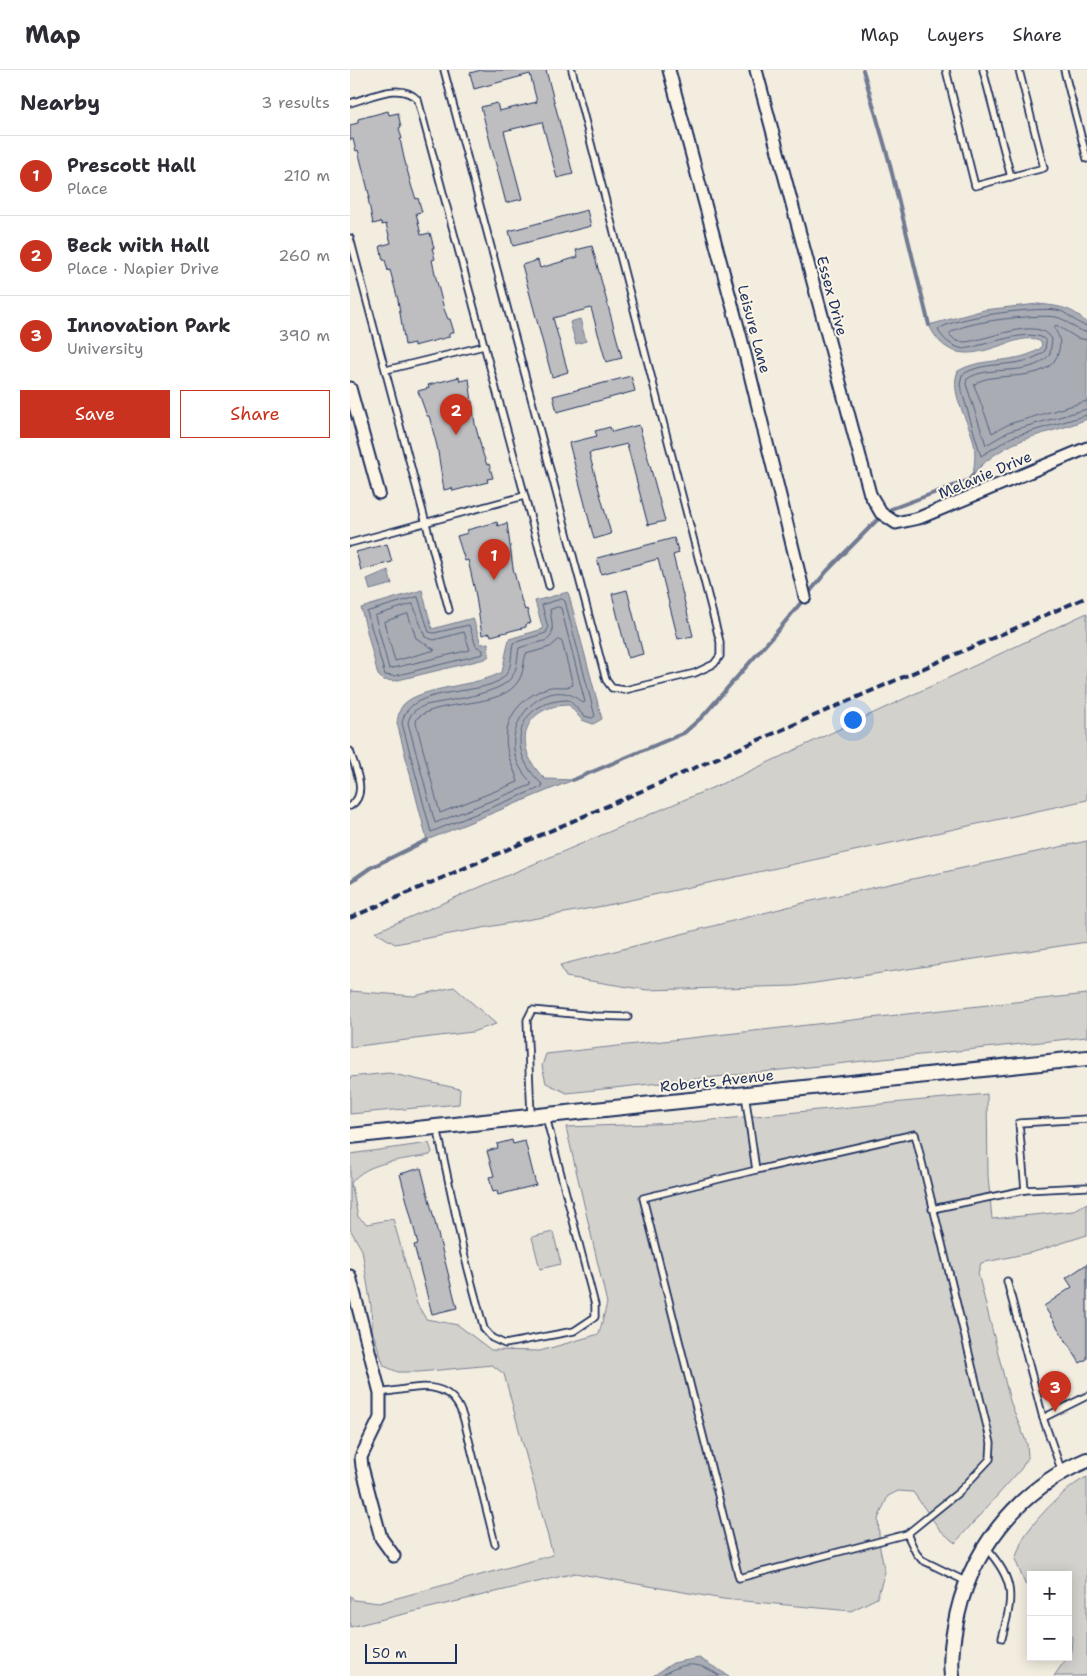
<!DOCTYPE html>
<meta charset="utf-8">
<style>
body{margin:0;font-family:"Shantell Sans",sans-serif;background:#f2f2f3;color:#2b2b33}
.controls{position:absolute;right:15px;bottom:15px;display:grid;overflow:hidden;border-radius:0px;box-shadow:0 2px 12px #0003}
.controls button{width:45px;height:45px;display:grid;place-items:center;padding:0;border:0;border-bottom:1px solid #e1e1e2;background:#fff;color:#2b2b33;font:25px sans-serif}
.scale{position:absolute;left:15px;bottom:12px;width:92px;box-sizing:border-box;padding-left:5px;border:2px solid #1b2f5e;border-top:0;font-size:14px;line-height:18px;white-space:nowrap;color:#1b2f5e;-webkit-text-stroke:4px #fcf5e5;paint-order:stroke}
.you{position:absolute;left:502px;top:649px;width:18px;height:18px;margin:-12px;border:4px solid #fff;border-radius:50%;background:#1a73e8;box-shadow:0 0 0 8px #1a73e833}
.badge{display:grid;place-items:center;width:32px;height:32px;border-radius:50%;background:#c8321e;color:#fff;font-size:16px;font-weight:700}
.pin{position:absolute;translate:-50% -41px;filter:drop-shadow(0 1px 2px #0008)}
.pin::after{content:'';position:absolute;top:26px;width:18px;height:15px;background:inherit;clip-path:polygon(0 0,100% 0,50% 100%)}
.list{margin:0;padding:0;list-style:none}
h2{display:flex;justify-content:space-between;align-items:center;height:65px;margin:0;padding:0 20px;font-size:21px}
h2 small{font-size:16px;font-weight:400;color:#7c7c81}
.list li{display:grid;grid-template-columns:32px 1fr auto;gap:15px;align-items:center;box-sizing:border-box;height:80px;padding:0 20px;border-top:1px solid #e1e1e2}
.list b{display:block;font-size:19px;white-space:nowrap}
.list p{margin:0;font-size:16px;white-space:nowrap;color:#7c7c81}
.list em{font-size:16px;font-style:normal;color:#7c7c81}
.actions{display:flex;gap:10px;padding:15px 20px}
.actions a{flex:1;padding:11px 0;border:1px solid #c8321e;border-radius:0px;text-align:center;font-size:18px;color:#c8321e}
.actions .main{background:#c8321e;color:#fff}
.map{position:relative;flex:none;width:737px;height:1606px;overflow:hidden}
header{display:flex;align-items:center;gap:30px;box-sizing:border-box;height:70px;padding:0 25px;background:#fff;border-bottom:1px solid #e1e1e2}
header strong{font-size:24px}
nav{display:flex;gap:28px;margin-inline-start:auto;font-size:18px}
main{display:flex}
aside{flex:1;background:#fff}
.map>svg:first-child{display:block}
.green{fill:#d3d1cc;stroke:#778095}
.water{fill:#a9acb3;stroke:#707a91}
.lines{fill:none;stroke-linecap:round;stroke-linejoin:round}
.shore{stroke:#546180;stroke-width:1}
.stream{stroke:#707a91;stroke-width:4}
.building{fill:#bebec0;stroke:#1b2f5e}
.service-casing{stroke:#1b2f5e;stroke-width:9}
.minor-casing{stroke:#1b2f5e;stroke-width:15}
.tertiary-casing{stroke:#1b2f5e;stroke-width:18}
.service{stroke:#fcf5e5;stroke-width:5.5}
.minor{stroke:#fcf5e5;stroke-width:11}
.tertiary{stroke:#fcf5e5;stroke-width:14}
.rail{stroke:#1b2f5e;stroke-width:4;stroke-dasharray:8 4;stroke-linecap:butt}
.labels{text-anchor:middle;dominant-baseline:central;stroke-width:4;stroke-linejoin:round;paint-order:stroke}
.street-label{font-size:15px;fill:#1b2f5e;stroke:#fcf5e5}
</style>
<header>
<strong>Map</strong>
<nav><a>Map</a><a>Layers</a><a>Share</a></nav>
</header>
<main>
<aside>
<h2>Nearby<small>3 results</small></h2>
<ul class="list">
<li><span class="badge">1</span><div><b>Prescott Hall</b><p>Place</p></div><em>210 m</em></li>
<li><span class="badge">2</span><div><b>Beck with Hall</b><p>Place · Napier Drive</p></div><em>260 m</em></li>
<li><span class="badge">3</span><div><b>Innovation Park</b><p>University</p></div><em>390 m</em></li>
</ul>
<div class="actions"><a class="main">Save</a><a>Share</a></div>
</aside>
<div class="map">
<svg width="737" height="1606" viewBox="0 0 737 1606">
<rect width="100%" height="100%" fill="#f3ede0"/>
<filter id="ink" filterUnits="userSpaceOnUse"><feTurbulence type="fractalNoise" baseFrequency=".02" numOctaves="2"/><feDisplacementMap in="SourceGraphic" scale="10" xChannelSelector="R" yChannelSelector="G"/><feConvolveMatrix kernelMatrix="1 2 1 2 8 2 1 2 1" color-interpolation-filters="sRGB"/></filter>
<g filter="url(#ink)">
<g class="green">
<polygon points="737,543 737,730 253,836 45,874 25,862 385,708"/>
<polygon points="737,771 737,872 445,916 297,920 216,907 210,895 457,832"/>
<polygon points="104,917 146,954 122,962 0,977 0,921 64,926"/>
<polygon points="737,924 737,967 217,1023 196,1013 192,996 196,984"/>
<polygon points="39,1003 110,1019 109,1034 0,1044 0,1007"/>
<path d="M637,1024L638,1106L642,1149L723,1141L737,1133V1165L684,1182L631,1193L628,1203L660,1331L677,1374L678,1387L671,1399L605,1473L590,1460L563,1422L548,1421L538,1426L528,1449L530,1479L535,1502L527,1528L501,1541L373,1529L225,1503L0,1557V1525L4,1530L29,1533L203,1485L154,1304L142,1295L69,1302H48L34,1296L22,1260L21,1236L12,1180L0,1159V1084L79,1073L82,1082L80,1085C54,1090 17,1091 1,1113L8,1147L17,1154L43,1149L67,1234L76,1249L108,1255L141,1280L190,1281L249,1264L257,1233L216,1057L331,1053Z"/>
<polygon points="203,1162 211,1194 190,1199 182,1167"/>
<path d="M737,1407V1606H704L721,1582L722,1567L718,1563V1505H681V1520L675,1514L665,1489C668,1482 670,1474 674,1467C686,1448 717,1416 737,1407Z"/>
</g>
<g class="water">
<path d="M688,234C707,236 724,237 737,254V349C691,368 660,364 623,404C625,392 626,381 623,369C617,348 599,322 608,301C634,286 667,295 691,278L692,273C668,252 608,318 579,255L634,240Z"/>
<polygon points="230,249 236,271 226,274 220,252"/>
<polygon points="38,500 42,514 20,520 17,509"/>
<polygon points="72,520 82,559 123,548 131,574 138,573 139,586 135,589 44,611 33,610 28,605 11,538"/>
<path d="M218,522L252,649L243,654L232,650L219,635C169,636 163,679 195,709L223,710L77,770L47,653C48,646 49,640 53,635C70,616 127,617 152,602L159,569L193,559L185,531Z"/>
<polygon points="349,1588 379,1606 303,1606 323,1593"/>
</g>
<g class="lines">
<g class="shore">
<path d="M737,256C728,255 720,245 711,241C693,235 600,247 588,260C594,270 601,276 613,279C631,277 685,255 696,271L695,281C671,301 637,288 612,305L610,315L631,386L662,367L737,345"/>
<path d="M737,262C725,262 718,249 706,247C687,244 611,251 599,264L606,271L614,272C636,271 689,245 702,269L700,284C680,309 641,293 617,309L616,314L636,375L660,361L737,339"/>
<path d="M737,270L727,268L706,255L704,258C709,265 711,271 709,280C701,318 640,298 624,315L642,363L659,354L737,331"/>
<polygon points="68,527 79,562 84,563 119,555 126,576 133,580 133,584 44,606 35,605 17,542"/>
<path d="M212,529L215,531L245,646L242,648L234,646L219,630C165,630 155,681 192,714V717L81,762L52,653C58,611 141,630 157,603C162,595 161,583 163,573L196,563L198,558L192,535Z"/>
<polygon points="63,534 75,567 84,570 114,562 120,580 39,599 25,546"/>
<path d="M208,537L211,538L235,632L232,633C199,597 132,663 181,712V715L85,753L58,653C60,642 66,639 76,635C95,631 150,624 161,608C168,599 167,588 169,578C199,567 207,578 200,540Z"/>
<polygon points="58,544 66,568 85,580 45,591 34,552"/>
<path d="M209,570L212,572L223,615C216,619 205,615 197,618C169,628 150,652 158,683C160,693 166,703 168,712L90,743L66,653L67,648C91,628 152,640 169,610C174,602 173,593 176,584L200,577Z"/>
<path d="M311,1606C334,1591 348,1591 370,1606"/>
</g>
<g class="stream">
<polyline points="513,0 538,87 579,255"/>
<polyline points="223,710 334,663 352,647 430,558 477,501 525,452 541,439 619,410 623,404"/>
<polyline points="0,812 20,798 77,770"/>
</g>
</g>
<g class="building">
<polygon points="131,0 196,0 223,104 207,108 192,52 154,61 172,129 156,133 131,37 147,33 149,41 187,32 180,4 124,19 120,3"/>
<polygon points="38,41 39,45 48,43 51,57 49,58 52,69 50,69 54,88 62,118 66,129 68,128 72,142 66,143 71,165 80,163 84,178 82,178 85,189 82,190 86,208 94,239 98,249 100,249 104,262 99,264 99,267 64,276 64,273 55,275 48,230 40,200 38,201 35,190 33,190 30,176 41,173 36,154 32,155 31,152 23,154 18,128 20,128 8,80 6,81 3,69 0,70 0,55 8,53 8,49"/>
<polygon points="237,140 241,156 163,176 159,161"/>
<polygon points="242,176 272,288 256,292 241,238 203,248 218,302 202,307 172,195 188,190 190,198 228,187 226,180"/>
<polygon points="281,306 285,321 207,342 203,326"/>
<polygon points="109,307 110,311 119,309 125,354 133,384 137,395 139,394 143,408 137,409 138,412 103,421 102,418 94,420 87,376 79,346 77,346 68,321 79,318 78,315"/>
<polygon points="289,355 315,451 298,455 277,374 239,383 261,464 244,469 219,373 247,366 245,361 260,357 262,362"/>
<polygon points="147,452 148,456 157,453 163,498 171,529 175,540 177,539 181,553 176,554 176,557 141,566 140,563 132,565 125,521 118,490 115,491 107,466 118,463 117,460"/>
<polygon points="324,468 329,483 323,485 343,566 328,569 308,489 251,504 247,488"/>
<polygon points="37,474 42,492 11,500 6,482"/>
<polygon points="277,520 293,584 278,588 262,524"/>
<polygon points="162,1070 163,1074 175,1071 186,1115 148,1125 147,1121 143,1122 139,1107 144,1106 137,1081 148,1078 147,1074"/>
<polygon points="71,1098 107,1238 82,1244 64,1175 68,1174 50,1104"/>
<polygon points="737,1194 737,1289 730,1293 694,1236 722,1217 716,1208"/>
</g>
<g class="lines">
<defs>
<g id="service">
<polyline points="94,0 256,610 262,618 275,620 345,603 364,594 370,586 370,572 222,0"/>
<polyline points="596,0 625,116 694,98 669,0"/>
<polyline points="633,0 661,107"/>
<polyline points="714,0 737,89"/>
<path d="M0,33C22,27 50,11 68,30L199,516"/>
<polyline points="0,168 99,540"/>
<polyline points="36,300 134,276"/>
<polyline points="0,473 174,426"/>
<path d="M0,681C5,698 19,725 0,736"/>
<polyline points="395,1024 406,1100 565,1064 641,1373 640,1389 609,1422 557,1464 389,1508 293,1128 406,1100"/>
<polyline points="181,1046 177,950 182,940 244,946 278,947"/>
<polyline points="737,1049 669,1053 675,1120 737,1117"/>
<polyline points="87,1057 114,1184 134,1259 142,1268 155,1274 224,1261 245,1247 245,1235 196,1047"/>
<polyline points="582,1139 675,1120"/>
<polyline points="657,1211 693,1348 712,1402"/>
<path d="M30,1323C66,1318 102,1305 114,1350L145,1474"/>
<polyline points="693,1348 737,1326"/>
<polyline points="557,1464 566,1483 572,1490 617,1512"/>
<path d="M636,1478C666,1512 663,1526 652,1568"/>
</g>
<g id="minor">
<polyline points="319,0 391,268 455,527"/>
<polyline points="406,0 520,424 531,443 546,453 569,448 737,378"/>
<polyline points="0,318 29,423"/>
<polyline points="0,1206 30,1323 30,1348 11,1387 12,1397 31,1468 44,1486"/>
</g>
<g id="tertiary">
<polyline points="0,1066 737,988"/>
<path d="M602,1606C600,1589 602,1573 605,1557C617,1483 668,1419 737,1390"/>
</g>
</defs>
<use href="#service" class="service-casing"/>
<use href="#minor" class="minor-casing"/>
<use href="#tertiary" class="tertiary-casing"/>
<use href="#service" class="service"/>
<use href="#minor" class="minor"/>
<use href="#tertiary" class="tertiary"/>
<polyline class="rail" points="0,848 737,527"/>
</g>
</g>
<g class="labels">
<g class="street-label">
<text transform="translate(482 226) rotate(75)">Essex Drive</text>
<text transform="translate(404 259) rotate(75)">Leisure Lane</text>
<text transform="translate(635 405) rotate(-23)">Melanie Drive</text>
<text transform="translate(367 1011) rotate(-6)">Roberts Avenue</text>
</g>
</g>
</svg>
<div class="controls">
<button>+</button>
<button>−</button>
</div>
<div class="scale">50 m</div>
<div class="you"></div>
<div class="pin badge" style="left:144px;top:510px">1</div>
<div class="pin badge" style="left:106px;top:365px">2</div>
<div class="pin badge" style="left:705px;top:1342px">3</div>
</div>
</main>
